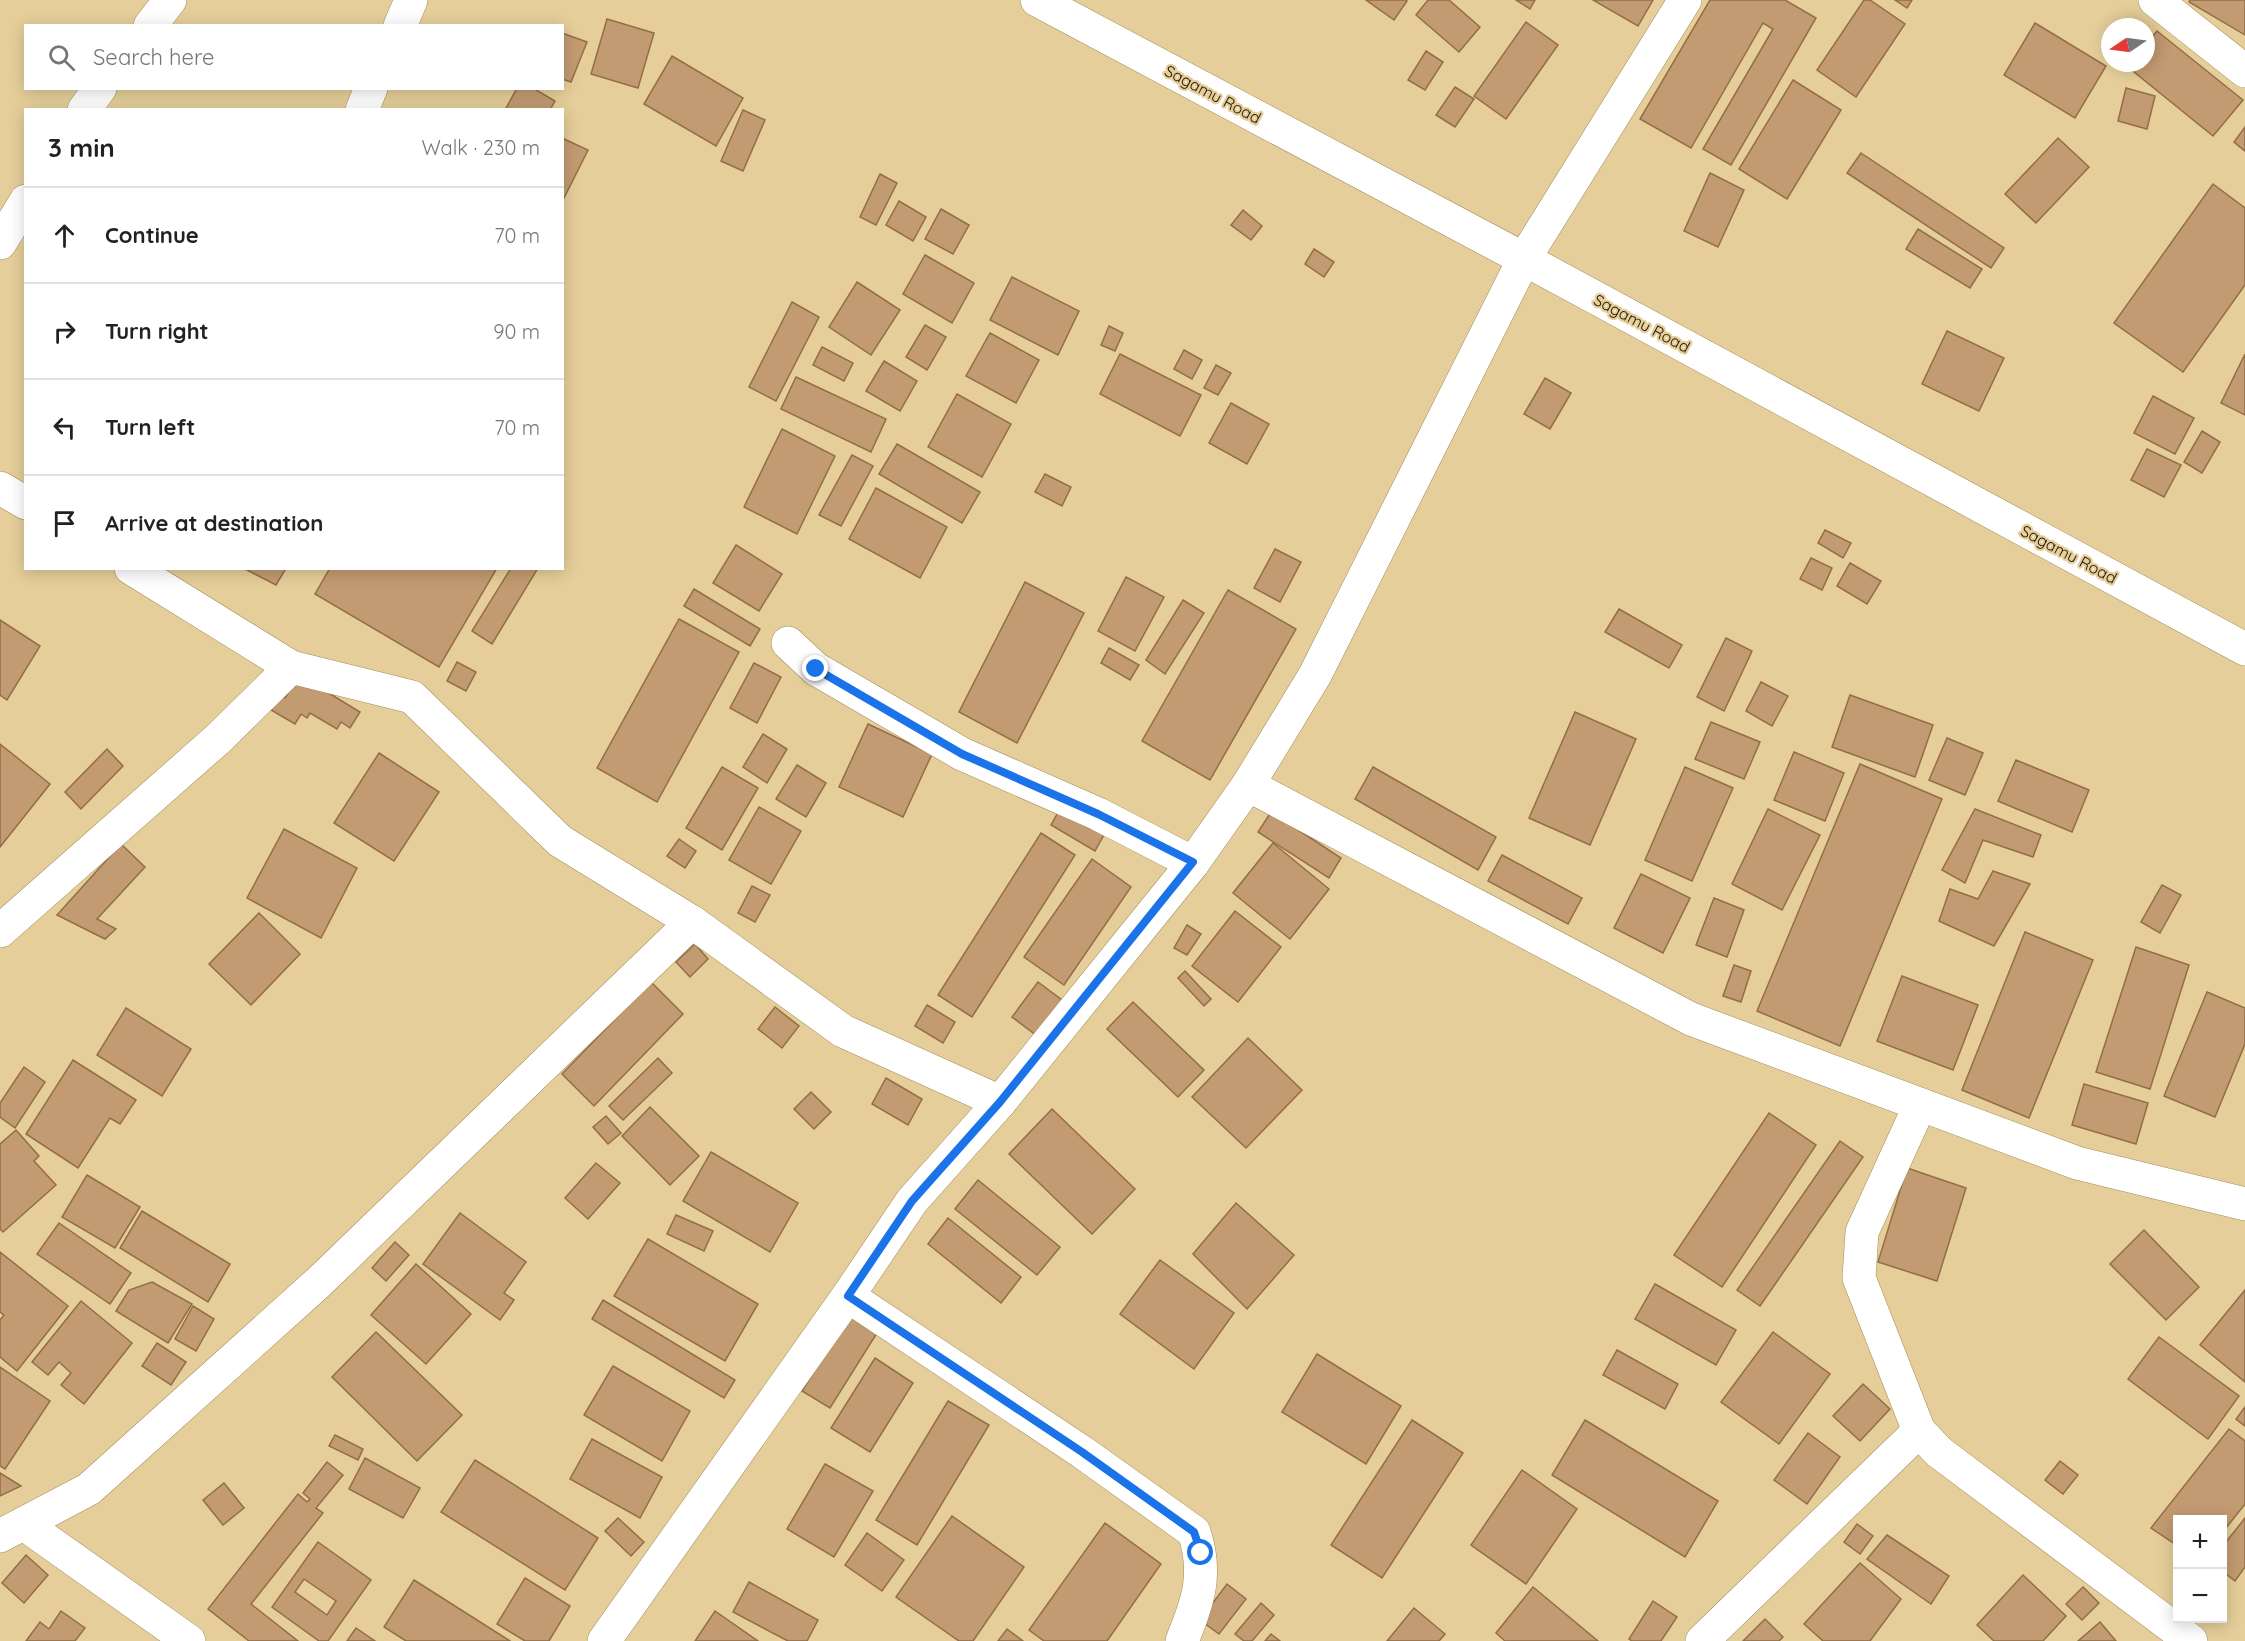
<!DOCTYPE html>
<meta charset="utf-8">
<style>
body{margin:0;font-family:Quicksand,sans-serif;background:#f2f2f2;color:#222}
.controls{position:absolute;right:18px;bottom:18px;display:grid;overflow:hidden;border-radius:0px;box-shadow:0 3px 15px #0003}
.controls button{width:54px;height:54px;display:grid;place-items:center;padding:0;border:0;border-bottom:2px solid #e0e0e0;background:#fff;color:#222;font:30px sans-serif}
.compass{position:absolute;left:2101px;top:18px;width:54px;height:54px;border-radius:50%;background:#fff;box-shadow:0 3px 15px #0003;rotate:257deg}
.stop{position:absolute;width:18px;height:18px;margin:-14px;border:4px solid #1a73e8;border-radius:50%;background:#fff}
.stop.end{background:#1a73e8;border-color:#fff;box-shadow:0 2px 6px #0008}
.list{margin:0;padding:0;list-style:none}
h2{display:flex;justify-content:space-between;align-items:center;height:78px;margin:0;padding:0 24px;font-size:26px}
h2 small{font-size:20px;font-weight:400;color:#767676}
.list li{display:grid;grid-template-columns:39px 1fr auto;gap:18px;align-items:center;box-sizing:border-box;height:96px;padding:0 24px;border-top:2px solid #e0e0e0}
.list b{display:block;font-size:22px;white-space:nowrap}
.list em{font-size:20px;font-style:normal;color:#767676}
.icon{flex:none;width:33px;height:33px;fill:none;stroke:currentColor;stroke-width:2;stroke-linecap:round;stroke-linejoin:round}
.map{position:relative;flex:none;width:2245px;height:1641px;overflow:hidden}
.search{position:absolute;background:#fff;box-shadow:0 3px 15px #0003;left:24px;top:24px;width:540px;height:66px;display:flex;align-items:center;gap:15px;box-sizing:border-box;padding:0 21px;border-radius:0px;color:#767676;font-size:22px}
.panel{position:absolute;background:#fff;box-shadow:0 3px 15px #0003;left:24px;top:108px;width:540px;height:462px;border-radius:0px}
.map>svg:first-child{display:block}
.building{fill:#c39b72;stroke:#936e45;stroke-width:1.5;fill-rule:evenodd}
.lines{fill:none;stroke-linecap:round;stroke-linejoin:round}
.minor-casing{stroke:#a38d5a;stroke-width:34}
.highway-casing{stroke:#a38d5a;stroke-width:34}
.minor{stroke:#fff;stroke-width:33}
.highway{stroke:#fff;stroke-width:33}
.route{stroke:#1a73e8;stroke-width:8}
.labels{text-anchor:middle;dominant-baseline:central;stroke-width:4.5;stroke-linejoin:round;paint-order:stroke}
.street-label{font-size:16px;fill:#1e1502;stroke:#e5ce99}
</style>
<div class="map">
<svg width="2245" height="1641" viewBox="0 0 2245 1641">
<rect width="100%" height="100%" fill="#e5ce99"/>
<g class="building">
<polygon points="1366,0 1406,0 1407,1 1394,20"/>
<polygon points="1428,0 1449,0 1480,27 1459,52 1416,15"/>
<polygon points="1516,0 1535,0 1530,9"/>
<polygon points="1593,0 1653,0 1638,26"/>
<polygon points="1710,0 1785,0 1816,18 1731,165 1703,149 1773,29 1763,23 1691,148 1640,119"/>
<polygon points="1864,0 1870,0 1905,24 1856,97 1817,70"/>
<polygon points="1895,0 1912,0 1907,8"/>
<polygon points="2190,0 2245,0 2245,35 2189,2"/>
<polygon points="607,19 654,33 638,88 591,74"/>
<polygon points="1526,22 1558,45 1506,119 1474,96"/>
<polygon points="2035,23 2106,66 2075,118 2004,75"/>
<polygon points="2157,31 2243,100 2213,136 2128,67 2131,63 2146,63 2146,44"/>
<polygon points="562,33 587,42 571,82 562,79"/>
<polygon points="1426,51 1443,62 1425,90 1408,80"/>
<polygon points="672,56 743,98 716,146 644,104"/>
<polygon points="1793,80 1841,110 1787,199 1739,169"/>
<polygon points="1455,87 1474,99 1455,127 1436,115"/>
<polygon points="517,88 533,88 555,101 550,110 505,110"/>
<polygon points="2126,88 2155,96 2147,129 2118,121"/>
<polygon points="743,110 765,120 743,171 721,161"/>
<polygon points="2245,127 2245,151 2234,142"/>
<polygon points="562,138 588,150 562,202"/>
<polygon points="2058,138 2089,167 2036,223 2005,194"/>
<polygon points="1861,153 2004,248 1991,268 1847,173"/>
<polygon points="1710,173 1744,190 1718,247 1684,231"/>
<polygon points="880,174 897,183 876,225 860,217"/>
<polygon points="2213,184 2245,208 2245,285 2183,372 2114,323"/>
<polygon points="899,201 926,217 913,241 886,225"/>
<polygon points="941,209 969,225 953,254 925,239"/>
<polygon points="1243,210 1262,226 1251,240 1231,225"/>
<polygon points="1918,229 1982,269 1970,288 1906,249"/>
<polygon points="1314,249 1334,262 1324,277 1305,264"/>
<polygon points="925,255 974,283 952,323 903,294"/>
<polygon points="1012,277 1079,311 1058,355 990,320"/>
<polygon points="857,282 900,310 871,355 829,327"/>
<polygon points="792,302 819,317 776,401 749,387"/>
<polygon points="925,325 946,337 927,370 906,357"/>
<polygon points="1109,326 1123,333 1115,351 1101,345"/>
<polygon points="1947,331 2004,358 1979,411 1922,384"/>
<polygon points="990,333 1039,360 1016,403 966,376"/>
<polygon points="822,347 853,363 844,381 813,365"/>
<polygon points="1184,350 1202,360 1192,379 1174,369"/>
<polygon points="1120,354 1201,395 1180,436 1100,394"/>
<polygon points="2245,354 2245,415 2221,403"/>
<polygon points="884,361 917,381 900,411 866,391"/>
<polygon points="1216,365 1231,373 1218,395 1204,388"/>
<polygon points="796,377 886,419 871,452 781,409"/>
<polygon points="1545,378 1571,393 1550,429 1524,414"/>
<polygon points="957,394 1011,424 982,477 928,447"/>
<polygon points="2153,396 2194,418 2175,454 2134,433"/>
<polygon points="1231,403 1269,424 1247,464 1209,443"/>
<polygon points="782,429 835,456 797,534 744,507"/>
<polygon points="2202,431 2220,442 2202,473 2184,462"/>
<polygon points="897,444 980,492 962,523 879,474"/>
<polygon points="2147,449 2181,465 2164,497 2131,480"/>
<polygon points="852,455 873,466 841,526 819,515"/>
<polygon points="1045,474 1071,487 1062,506 1035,492"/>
<polygon points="876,488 947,527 920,578 849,539"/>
<polygon points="1825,530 1851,543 1843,558 1818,543"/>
<polygon points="736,545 782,574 759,611 713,583"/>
<polygon points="1275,549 1301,562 1280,602 1254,588"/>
<polygon points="1811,558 1832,568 1822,590 1800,579"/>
<polygon points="1850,563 1881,581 1867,604 1837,586"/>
<polygon points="282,568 285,570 276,585 245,569"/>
<polygon points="330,568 497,568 439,667 315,594"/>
<polygon points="511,568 538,568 492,644 472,631"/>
<polygon points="1126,577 1164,597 1135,651 1098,631"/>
<polygon points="1025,582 1084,613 1017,743 959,712"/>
<polygon points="694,589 760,629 750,646 684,606"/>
<polygon points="1228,590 1296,629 1210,780 1142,741"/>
<polygon points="1183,600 1204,613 1165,674 1146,660"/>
<polygon points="1619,609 1682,645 1669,668 1605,632"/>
<polygon points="679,619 739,652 657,802 597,768"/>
<polygon points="0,620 40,646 7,700 0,695"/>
<polygon points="1726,638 1752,651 1724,711 1697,697"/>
<polygon points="1109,648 1139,665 1130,680 1101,663"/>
<polygon points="457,662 476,672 466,691 447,681"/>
<polygon points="754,663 781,677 757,723 730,708"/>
<polygon points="299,675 360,712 350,728 341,722 337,729 310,713 307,718 301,714 295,724 271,710 281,695 285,698"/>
<polygon points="1761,682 1788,696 1772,726 1746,711"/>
<polygon points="1850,695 1933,725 1915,777 1832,747"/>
<polygon points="1575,712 1636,739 1590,845 1529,818"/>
<polygon points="1711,722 1760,742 1744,779 1695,759"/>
<polygon points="868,724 932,754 903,817 839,787"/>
<polygon points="763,734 787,749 767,783 743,767"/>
<polygon points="1947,738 1983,753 1965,795 1929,780"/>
<polygon points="0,744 50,784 0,847"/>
<polygon points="107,749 123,766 81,809 65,792"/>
<polygon points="1794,752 1844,773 1825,821 1774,800"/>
<polygon points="379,753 439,792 394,861 334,823"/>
<polygon points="2016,760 2089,790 2072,832 1998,801"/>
<polygon points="1860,764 1942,799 1840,1046 1757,1011"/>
<polygon points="797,765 826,783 806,817 776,799"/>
<polygon points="722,767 758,788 722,850 686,828"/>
<polygon points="1373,767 1496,837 1478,870 1355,799"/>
<polygon points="1685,767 1733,788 1692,881 1645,860"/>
<polygon points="759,807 801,831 771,884 729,860"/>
<polygon points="1061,807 1105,833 1095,851 1051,825"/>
<polygon points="1768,809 1820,835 1782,910 1732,884"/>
<polygon points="1975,809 2041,835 2033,857 1983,840 1965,883 1942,870"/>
<polygon points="1271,812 1341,858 1329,878 1258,832"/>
<polygon points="284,829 357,868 321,938 247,898"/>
<polygon points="1041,833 1075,855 972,1017 938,995"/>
<polygon points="679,839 696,851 685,868 667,856"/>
<polygon points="1273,843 1329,889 1290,939 1233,893"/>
<polygon points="121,844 145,867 97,919 116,929 105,939 57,915"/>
<polygon points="1502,855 1582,898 1568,924 1488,881"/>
<polygon points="1092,859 1131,887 1064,985 1024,957"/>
<polygon points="1993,871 2030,884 1994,946 1939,921 1950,889 1978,899"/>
<polygon points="1641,874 1690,898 1663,953 1614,928"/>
<polygon points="2162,885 2181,895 2160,933 2141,922"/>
<polygon points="752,886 770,895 755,922 738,913"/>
<polygon points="1714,898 1744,910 1727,957 1696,945"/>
<polygon points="1235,911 1281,947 1238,1002 1192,966"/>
<polygon points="259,913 300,954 251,1005 209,964"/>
<polygon points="1187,925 1201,934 1187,955 1174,948"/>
<polygon points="2025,932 2093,960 2029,1118 1962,1090"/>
<polygon points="695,944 708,959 690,977 676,962"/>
<polygon points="2136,947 2189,965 2150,1089 2096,1072"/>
<polygon points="1734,965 1751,971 1741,1002 1723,996"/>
<polygon points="1185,971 1211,999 1204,1006 1178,978"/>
<polygon points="1902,976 1978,1005 1953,1070 1877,1041"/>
<polygon points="651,982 683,1014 594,1106 562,1074"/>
<polygon points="1038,982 1062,1000 1037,1036 1012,1017"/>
<polygon points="2207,992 2245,1008 2245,1044 2215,1117 2164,1096"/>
<polygon points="1133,1002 1204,1070 1178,1097 1107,1029"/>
<polygon points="927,1005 955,1022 943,1043 915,1026"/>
<polygon points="775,1007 799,1026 782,1048 758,1029"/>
<polygon points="126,1008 191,1049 162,1096 97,1055"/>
<polygon points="1248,1038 1302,1090 1246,1148 1192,1097"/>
<polygon points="658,1058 672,1073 623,1120 609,1106"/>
<polygon points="73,1060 136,1100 120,1124 110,1118 78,1168 26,1134"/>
<polygon points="24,1067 45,1082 15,1128 0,1117 0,1103"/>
<polygon points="886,1078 922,1099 908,1125 872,1104"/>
<polygon points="2084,1084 2148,1103 2136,1144 2072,1125"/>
<polygon points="811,1092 831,1112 814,1129 794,1109"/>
<polygon points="650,1107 699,1156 670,1185 622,1136"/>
<polygon points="1052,1109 1135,1189 1092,1234 1009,1154"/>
<polygon points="1769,1113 1816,1145 1722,1287 1674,1255"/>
<polygon points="606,1116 621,1133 608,1144 593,1127"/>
<polygon points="16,1130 39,1156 34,1161 56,1185 3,1232 0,1229 0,1144"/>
<polygon points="1840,1141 1863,1157 1760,1306 1737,1290"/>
<polygon points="711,1152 798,1203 770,1252 683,1201"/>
<polygon points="596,1163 620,1183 588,1219 565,1198"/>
<polygon points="1907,1168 1966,1188 1937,1281 1878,1262"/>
<polygon points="87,1175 140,1207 115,1248 62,1217"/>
<polygon points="978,1180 1060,1247 1037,1275 955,1209"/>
<polygon points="1236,1203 1294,1255 1247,1309 1193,1254"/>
<polygon points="142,1211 230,1264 208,1302 120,1248"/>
<polygon points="460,1213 526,1262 504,1293 514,1300 500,1320 423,1264"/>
<polygon points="676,1215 713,1231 704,1251 667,1234"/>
<polygon points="948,1218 1021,1277 1001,1303 928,1244"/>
<polygon points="59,1223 131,1273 110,1304 37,1254"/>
<polygon points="2144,1230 2199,1287 2166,1320 2110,1264"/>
<polygon points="648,1239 758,1304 725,1361 614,1296"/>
<polygon points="395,1242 409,1255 386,1281 372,1268"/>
<polygon points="0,1252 68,1306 17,1371 0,1357 0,1320 4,1315 0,1312"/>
<polygon points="1160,1260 1234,1313 1194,1369 1120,1314"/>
<polygon points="416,1264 471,1314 426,1364 371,1315"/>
<polygon points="152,1282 192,1304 168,1343 116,1311 129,1290"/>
<polygon points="1655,1284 1736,1330 1716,1365 1635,1319"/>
<polygon points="2245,1290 2245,1382 2200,1345"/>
<polygon points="603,1300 735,1380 724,1398 592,1319"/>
<polygon points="81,1301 132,1343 84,1404 61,1385 71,1373 59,1362 48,1375 32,1362"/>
<polygon points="193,1306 214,1319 196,1351 175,1339"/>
<polygon points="850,1315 877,1333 830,1408 802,1391"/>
<polygon points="376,1332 462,1415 417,1461 332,1377"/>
<polygon points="1773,1332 1830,1374 1779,1444 1721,1402"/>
<polygon points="2159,1337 2239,1396 2208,1439 2128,1379"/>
<polygon points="157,1343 186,1362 171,1385 142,1366"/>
<polygon points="1617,1350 1678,1384 1665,1409 1603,1375"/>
<polygon points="1317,1354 1401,1406 1366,1464 1282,1412"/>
<polygon points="875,1358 913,1383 870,1452 831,1428"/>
<polygon points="613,1366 690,1411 662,1461 584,1415"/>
<polygon points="0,1367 50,1401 5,1469 0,1466"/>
<polygon points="1863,1384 1890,1409 1860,1441 1833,1416"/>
<polygon points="948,1401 989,1425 917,1545 876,1520"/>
<polygon points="2245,1407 2245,1426 2236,1419"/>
<polygon points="1412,1420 1463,1453 1382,1578 1331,1545"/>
<polygon points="1585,1420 1718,1501 1685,1557 1552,1475"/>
<polygon points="2229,1429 2245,1441 2245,1504 2222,1533 2222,1520 2178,1520 2178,1546 2151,1528"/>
<polygon points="1808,1433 1840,1457 1807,1504 1774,1480"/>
<polygon points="335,1435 363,1449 358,1460 329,1446"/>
<polygon points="592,1439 662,1477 640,1518 570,1479"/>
<polygon points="365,1458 420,1488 403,1518 349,1489"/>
<polygon points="475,1460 598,1538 565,1590 441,1512"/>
<polygon points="2060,1461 2078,1475 2063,1494 2045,1480"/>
<polygon points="327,1462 343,1475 316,1508 323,1513 251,1604 298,1641 249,1641 208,1609 298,1494 307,1502 310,1499 303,1493"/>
<polygon points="825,1464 873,1491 834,1557 787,1529"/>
<polygon points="1522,1470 1577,1509 1526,1584 1471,1545"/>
<polygon points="0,1473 21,1486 0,1496"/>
<polygon points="224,1483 244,1508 223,1525 203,1500"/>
<polygon points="952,1516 1024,1567 973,1641 959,1641 896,1597"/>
<polygon points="618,1518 644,1542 631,1556 605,1531"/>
<polygon points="2245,1518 2245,1567 2235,1581 2222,1571 2222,1547"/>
<polygon points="1105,1523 1161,1564 1107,1641 1044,1641 1029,1630"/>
<polygon points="1857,1524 1873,1536 1860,1554 1844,1542"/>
<polygon points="867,1533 904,1560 882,1591 845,1565"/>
<polygon points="1887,1535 1949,1576 1931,1604 1867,1559"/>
<path d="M318,1542L371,1580L328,1641H319L272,1607ZM304,1579L336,1601L327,1615L295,1592Z"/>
<polygon points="26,1555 48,1575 24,1603 2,1583"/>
<polygon points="1860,1563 1901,1599 1870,1641 1823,1641 1804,1624"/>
<polygon points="2023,1575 2066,1616 2043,1641 1994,1641 1977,1625"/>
<polygon points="525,1578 570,1606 549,1641 525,1641 497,1624"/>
<polygon points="414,1580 510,1641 406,1641 384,1627"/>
<polygon points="749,1582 818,1620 807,1641 788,1641 733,1612"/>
<polygon points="1227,1584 1246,1599 1219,1634 1200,1620"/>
<polygon points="1533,1587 1598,1641 1505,1641 1496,1633"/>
<polygon points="2083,1587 2099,1603 2082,1620 2066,1604"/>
<polygon points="1653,1601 1677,1617 1661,1641 1632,1641 1629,1639"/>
<polygon points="1261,1603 1274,1615 1252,1641 1244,1641 1235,1634"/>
<polygon points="1414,1608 1445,1634 1439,1641 1387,1641"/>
<polygon points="61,1611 85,1628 75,1641 26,1641 40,1622 49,1629"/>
<polygon points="715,1611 758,1641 695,1641"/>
<polygon points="1765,1619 1783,1637 1779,1641 1743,1641"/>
<polygon points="2100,1622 2116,1641 2078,1641"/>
<polygon points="356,1628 375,1641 347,1641"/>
<polygon points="1007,1629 1023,1641 998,1641"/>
<polygon points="1271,1634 1280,1641 1265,1641"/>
</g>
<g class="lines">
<defs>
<g id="minor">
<polyline points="2155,0 2245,71"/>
<polyline points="150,26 170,0"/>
<polyline points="400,26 411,0"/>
<polyline points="84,110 100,88"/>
<polyline points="362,110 371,88"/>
<polyline points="0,243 26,201"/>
<polyline points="0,488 26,503"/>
<polyline points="131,568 291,667 412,697 560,841 692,922 843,1031 1000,1102"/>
<polyline points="788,643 816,669 962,754 1098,814 1193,863"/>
<polyline points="1248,785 1691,1019 2077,1163 2245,1204"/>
<polyline points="0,931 219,738 291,667"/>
<polyline points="1920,1105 1862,1232 1859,1278 1919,1431 1939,1452 2191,1641"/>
<path d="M848,1296L1082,1452L1194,1532C1208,1574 1198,1602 1182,1641"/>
<polyline points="24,1524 189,1641"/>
<polyline points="0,1536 89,1489 319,1282 692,922"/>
<polyline points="604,1641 848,1296 912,1201 1000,1102 1193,863 1248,785 1315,675 1524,259 1685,0"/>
<polyline points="1702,1641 1919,1431"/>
</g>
<polyline id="highway" points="1037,0 1524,259 2245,649"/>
</defs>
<use href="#minor" class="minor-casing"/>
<use href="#highway" class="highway-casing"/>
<use href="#minor" class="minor"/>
<use href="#highway" class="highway"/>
</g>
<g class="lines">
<polyline class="route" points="816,669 962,754 1098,814 1193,862 1000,1102 912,1201 848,1296 1082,1452 1194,1532 1201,1553"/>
</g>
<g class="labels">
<g class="street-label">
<text transform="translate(1213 94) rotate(28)">Sagamu Road</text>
<text transform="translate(1642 323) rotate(28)">Sagamu Road</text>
<text transform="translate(2069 554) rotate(28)">Sagamu Road</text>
</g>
</g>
</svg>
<div class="controls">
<button>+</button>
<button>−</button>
</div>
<svg class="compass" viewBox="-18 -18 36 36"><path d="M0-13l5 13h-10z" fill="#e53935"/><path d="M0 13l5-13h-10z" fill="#767676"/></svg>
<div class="stop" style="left:1201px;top:1553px"></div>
<div class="stop end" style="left:816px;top:669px"></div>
<div class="search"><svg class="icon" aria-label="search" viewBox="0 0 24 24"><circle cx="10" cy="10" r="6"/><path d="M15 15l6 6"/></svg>Search here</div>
<section class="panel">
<h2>3 min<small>Walk · 230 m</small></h2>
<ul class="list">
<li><svg class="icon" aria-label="ahead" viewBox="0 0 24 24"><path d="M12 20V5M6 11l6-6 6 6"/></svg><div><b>Continue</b></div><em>70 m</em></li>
<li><svg class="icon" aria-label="right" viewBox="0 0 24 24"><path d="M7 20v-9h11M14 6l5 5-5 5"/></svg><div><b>Turn right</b></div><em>90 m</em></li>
<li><svg class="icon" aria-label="left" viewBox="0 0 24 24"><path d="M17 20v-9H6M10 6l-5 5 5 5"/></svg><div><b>Turn left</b></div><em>70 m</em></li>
<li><svg class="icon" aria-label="arrive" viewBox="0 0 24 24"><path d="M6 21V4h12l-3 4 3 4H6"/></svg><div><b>Arrive at destination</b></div></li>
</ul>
</section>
</div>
